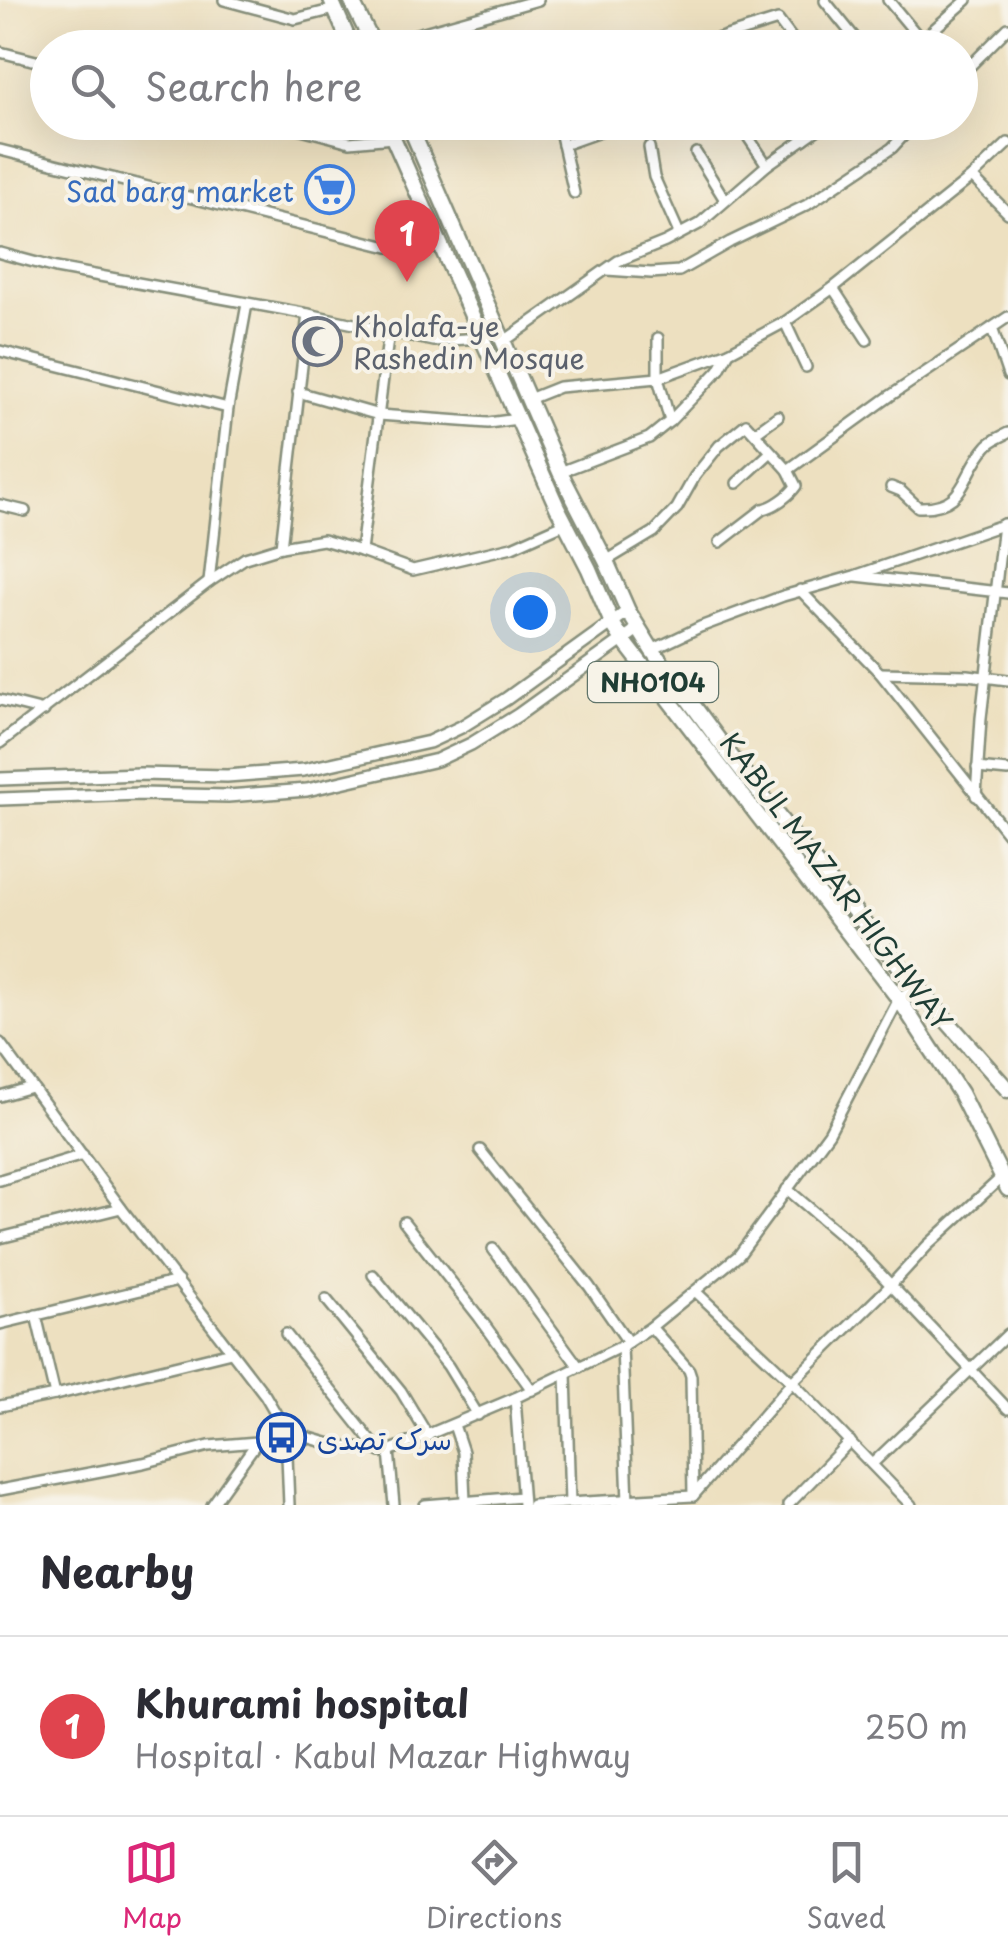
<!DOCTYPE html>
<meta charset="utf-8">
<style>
body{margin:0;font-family:"Playpen Sans","Playpen Sans Arabic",sans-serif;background:#f7f7f7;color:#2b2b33}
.you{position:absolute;left:530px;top:612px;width:35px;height:35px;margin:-25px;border:8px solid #fff;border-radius:50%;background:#1a73e8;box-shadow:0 0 0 15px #1a73e833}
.badge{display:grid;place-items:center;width:65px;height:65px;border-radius:50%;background:#db2777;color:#fff;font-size:32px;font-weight:700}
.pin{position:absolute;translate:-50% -82px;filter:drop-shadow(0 2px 5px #0008)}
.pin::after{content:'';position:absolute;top:52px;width:35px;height:30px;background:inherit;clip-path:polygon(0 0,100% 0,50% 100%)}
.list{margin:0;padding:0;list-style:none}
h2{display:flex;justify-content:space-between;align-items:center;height:130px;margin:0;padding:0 40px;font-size:42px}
h2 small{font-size:32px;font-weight:400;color:#7c7c81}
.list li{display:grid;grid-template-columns:65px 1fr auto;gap:30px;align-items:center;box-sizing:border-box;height:180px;padding:0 40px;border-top:2px solid #e1e1e2}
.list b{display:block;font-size:38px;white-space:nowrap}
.list p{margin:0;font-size:32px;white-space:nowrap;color:#7c7c81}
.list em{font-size:32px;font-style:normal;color:#7c7c81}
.icon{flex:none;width:55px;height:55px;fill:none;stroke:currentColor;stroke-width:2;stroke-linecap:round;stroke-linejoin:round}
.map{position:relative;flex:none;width:1008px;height:1505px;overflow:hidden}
.search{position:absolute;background:#fff;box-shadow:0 10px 40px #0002;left:30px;right:30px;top:30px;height:110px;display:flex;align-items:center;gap:25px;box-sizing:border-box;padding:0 35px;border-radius:55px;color:#7c7c81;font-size:38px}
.sheet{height:310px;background:#fff}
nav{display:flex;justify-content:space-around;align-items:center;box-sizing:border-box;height:140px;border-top:2px solid #e1e1e2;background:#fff;font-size:28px;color:#7c7c81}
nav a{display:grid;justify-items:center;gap:5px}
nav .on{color:#db2777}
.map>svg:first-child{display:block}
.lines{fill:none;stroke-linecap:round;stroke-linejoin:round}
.minor-casing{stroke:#868e7a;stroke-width:14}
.secondary-casing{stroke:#868e7a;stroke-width:16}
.trunk-casing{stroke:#868e7a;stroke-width:19}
.minor{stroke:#fff;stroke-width:9}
.secondary{stroke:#fff;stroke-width:11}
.trunk{stroke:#fff;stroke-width:14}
.labels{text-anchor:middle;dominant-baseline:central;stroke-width:8;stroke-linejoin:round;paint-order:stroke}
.shield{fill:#f7f3e8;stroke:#60746a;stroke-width:2.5}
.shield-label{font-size:25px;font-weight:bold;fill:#1f3d34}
.shop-label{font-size:28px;fill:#366cbe;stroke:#f7f3e8;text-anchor:end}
.worship-label{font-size:28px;fill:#5b616d;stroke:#f7f3e8;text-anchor:start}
.street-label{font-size:28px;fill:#1f3d34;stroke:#f7f3e8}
.transit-label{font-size:28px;fill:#164399;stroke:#f7f3e8;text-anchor:start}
</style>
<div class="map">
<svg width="1008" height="1505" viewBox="0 0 1008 1505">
<rect width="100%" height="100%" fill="#f7f3e8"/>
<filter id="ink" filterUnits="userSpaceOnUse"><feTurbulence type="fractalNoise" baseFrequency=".01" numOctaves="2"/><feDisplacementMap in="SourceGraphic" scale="20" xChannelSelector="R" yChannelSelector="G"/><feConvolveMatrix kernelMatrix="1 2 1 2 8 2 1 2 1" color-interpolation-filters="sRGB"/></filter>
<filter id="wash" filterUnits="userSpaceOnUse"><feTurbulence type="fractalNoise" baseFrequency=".0048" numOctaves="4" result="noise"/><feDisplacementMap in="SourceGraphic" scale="40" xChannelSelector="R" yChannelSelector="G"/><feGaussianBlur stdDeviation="2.25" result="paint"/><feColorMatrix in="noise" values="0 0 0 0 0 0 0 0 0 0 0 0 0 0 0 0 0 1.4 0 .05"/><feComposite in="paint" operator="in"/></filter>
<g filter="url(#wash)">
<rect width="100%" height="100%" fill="#ede0c0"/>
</g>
<g filter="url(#ink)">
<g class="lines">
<defs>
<g id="minor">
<polyline points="224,0 295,19 335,9"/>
<polyline points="888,0 922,41"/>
<polyline points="825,1 863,48"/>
<polyline points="374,46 538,0"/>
<polyline points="688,48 778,20 799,48"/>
<polyline points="916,48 933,30 967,0"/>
<polyline points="0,52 48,64"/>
<polyline points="960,76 1008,28"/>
<polyline points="275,122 350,142 393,138"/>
<polyline points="558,122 574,193"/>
<polyline points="738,122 767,165"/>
<polyline points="793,122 804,139"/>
<polyline points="414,137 456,122"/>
<polyline points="563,145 628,122"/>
<polyline points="649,147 654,177 679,233"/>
<polyline points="0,150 388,247 442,248"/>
<polyline points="696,153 725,200"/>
<polyline points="972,177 1008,213"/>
<polyline points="0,253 56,268 308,314 433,341 482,338"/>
<polyline points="607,270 651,273 679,271 730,242 807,205 892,148 916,122"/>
<polyline points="833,288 867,340"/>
<polyline points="785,322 806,367"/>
<polyline points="992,328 1008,375"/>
<polyline points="658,338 658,378 670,421"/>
<polyline points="503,342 618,261 665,242 699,224 767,165 828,122"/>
<polyline points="0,351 228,408"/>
<polyline points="298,392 379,415 488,423 518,419"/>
<polyline points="529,399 559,387 658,378 729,352"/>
<polyline points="756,432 778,416"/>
<polyline points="788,470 890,396 1008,317"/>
<polyline points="560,472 649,438 670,421 702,388 719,370 729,352 785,322 833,288 972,177 1008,143"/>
<polyline points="737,483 771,452"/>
<path d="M891,487L901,491L918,507C968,509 961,474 987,446C992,440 1001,437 1008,433"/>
<polyline points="0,505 25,511"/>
<polyline points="281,547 308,314"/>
<polyline points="361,551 389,331"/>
<path d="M606,561L654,532L677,508L695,476L719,446L746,424L788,470L796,486C789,496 774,507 763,509L720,542"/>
<polyline points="856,576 1008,593"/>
<polyline points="209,582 228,408 247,304"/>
<polyline points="800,590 880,673 1008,834"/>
<polyline points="652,650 700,627 783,596 854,576 1008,523"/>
<polyline points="880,673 968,675 1008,680"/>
<polyline points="0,700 44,711"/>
<polyline points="0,743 209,582 245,558 281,547 323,540 361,551 413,570 512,547 566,523"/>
<polyline points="977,768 1008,771"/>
<polyline points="976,796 981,718 1003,524"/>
<polyline points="0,1043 121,1208 265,1395 286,1431 289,1505"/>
<polyline points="0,1096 31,1087"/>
<polyline points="480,1150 589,1286 628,1342"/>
<polyline points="0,1180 83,1155"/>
<polyline points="787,1189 854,1246 1008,1409"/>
<polyline points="404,1222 479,1317 532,1390"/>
<polyline points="0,1238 121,1208"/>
<polyline points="493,1249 579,1367"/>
<polyline points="373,1275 448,1366 478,1415"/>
<polyline points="695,1291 792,1382 911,1505"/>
<polyline points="326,1299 401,1391 428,1436"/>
<polyline points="36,1315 55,1395"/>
<polyline points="0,1324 178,1281"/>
<polyline points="651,1327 689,1370 691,1376 693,1496"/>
<polyline points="286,1334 380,1452"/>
<polyline points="622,1346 628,1502"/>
<polyline points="566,1374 570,1503"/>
<polyline points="515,1398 523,1505"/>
<polyline points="0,1406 55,1395 231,1352"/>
<polyline points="454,1425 463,1452 465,1502"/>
<polyline points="389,1451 394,1505"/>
<polyline points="872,1464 1008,1334"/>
<polyline points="0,1490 143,1463 209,1446 257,1442"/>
<polyline points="212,1505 257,1442 267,1433 286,1431 341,1447 389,1451 515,1398 622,1346 651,1327 739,1255 829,1133 899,999 916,986"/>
<polyline points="425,1505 522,1497"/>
<polyline points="532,1505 693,1496 792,1382 892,1284 927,1246 1002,1177"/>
<polyline points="788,1505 850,1441"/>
</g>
<g id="secondary">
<polyline points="0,779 140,774 227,776 304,770 429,742 461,727 506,699 628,611"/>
<polyline points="0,799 140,794 228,796 307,790 437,760 471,744 518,715 639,628"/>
</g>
<g id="trunk">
<polyline points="331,0 352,48"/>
<polyline points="351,0 375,48"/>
<polyline points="386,122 557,507 589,569 612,623 623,640 899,999 960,1093 1008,1189"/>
<polyline points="408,122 560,472 606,561 628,611 652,650 726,750 805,851 916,986 1008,1090"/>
</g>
</defs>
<use href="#minor" class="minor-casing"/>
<use href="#secondary" class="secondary-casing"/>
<use href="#trunk" class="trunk-casing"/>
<use href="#minor" class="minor"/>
<use href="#secondary" class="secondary"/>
<use href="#trunk" class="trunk"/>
</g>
</g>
<defs>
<symbol id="supermarket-ring" viewBox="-11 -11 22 22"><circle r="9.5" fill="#f7f3e8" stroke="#3f7fe0" stroke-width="1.5"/><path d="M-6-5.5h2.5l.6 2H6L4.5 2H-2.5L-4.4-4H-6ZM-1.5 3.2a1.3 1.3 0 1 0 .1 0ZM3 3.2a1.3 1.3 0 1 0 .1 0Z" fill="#3f7fe0"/></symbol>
<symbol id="mosque-ring" viewBox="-11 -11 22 22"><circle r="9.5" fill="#f7f3e8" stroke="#6b7280" stroke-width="1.5"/><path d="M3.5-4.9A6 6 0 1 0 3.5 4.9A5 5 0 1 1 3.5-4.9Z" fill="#6b7280"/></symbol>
<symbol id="bus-ring" viewBox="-11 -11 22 22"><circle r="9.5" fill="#f7f3e8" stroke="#1a4fb4" stroke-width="1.5"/><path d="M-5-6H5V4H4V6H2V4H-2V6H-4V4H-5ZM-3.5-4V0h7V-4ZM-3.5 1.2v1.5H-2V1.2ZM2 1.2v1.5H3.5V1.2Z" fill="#1a4fb4"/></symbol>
</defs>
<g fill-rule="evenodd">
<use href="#supermarket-ring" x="302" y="162" width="55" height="55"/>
<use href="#mosque-ring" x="290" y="314" width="55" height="55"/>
<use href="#bus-ring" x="254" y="1410" width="55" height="55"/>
</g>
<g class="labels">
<rect class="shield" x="588" y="662" width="130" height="40" rx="8"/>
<g class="shield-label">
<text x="653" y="682">NH0104</text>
</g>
<g class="shop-label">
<text x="294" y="190">Sad barg market</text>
</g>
<g class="worship-label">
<text x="353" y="325">Kholafa-ye<tspan x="353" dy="32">Rashedin Mosque</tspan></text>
</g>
<g class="street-label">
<text transform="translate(837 881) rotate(53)">KABUL MAZAR HIGHWAY</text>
</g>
<g class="transit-label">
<text x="317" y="1438">سرک تصدی</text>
</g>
</g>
</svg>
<div class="you"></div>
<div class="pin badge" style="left:407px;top:282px;background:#e0444e">1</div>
<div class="search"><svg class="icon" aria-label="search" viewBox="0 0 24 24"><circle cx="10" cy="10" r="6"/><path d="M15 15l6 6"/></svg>Search here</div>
</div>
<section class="sheet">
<h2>Nearby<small></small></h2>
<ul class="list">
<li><span class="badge" style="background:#e0444e">1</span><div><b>Khurami hospital</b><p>Hospital · Kabul Mazar Highway</p></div><em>250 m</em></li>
</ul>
</section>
<nav>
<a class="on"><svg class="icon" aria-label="map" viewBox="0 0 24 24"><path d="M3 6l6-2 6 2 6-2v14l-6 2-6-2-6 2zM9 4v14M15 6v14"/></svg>Map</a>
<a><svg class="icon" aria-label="directions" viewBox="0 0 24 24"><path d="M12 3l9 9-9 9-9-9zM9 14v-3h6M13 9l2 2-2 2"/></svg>Directions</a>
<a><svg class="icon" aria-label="saved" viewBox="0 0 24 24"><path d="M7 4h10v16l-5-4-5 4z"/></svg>Saved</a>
</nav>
